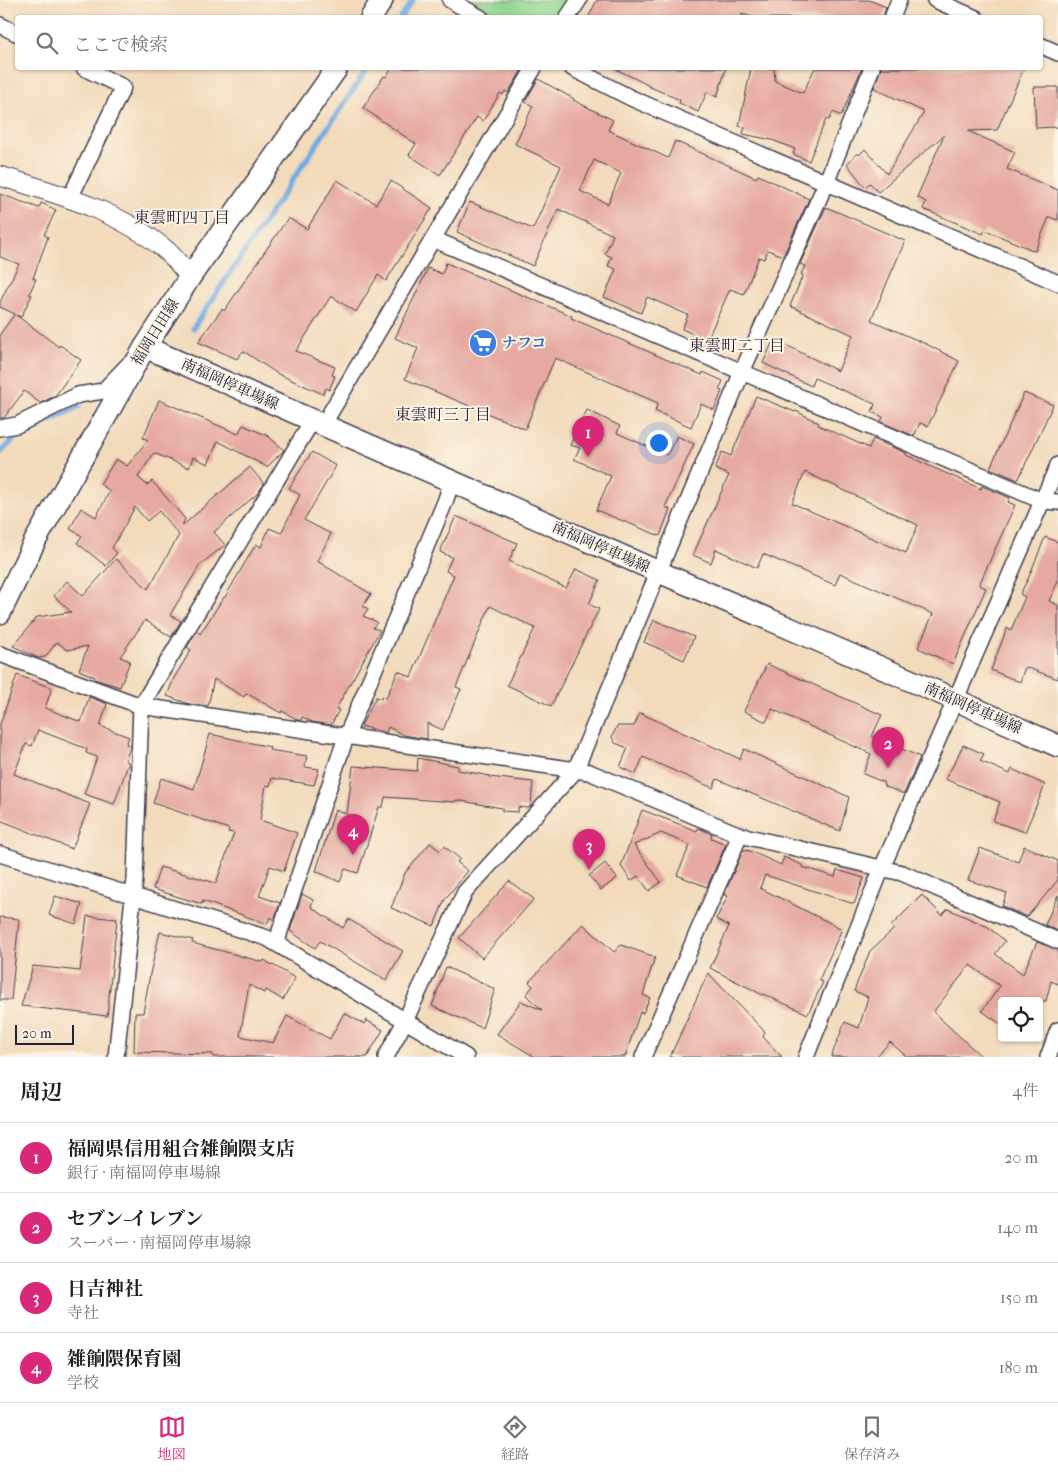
<!DOCTYPE html>
<html lang="ja">
<meta charset="utf-8">
<style>
body{margin:0;font-family:"IM FELL French Canon","Noto Serif JP",serif;background:#f6f6f6;color:#202124}
.controls{position:absolute;right:15px;bottom:15px;display:grid;overflow:hidden;border-radius:5px;box-shadow:0 1px 4px #0004}
.controls button{width:45px;height:45px;display:grid;place-items:center;padding:0;border:0;border-bottom:1px solid #e0e0e0;background:#fff;color:#202124;font:25px sans-serif}
.scale{position:absolute;left:15px;bottom:12px;width:59px;box-sizing:border-box;padding-left:5px;border:2px solid #22223b;border-top:0;font-size:14px;line-height:18px;white-space:nowrap;color:#22223b;-webkit-text-stroke:4px #fcf5e5;paint-order:stroke}
.you{position:absolute;left:658px;top:442px;width:18px;height:18px;margin:-12px;border:4px solid #fff;border-radius:50%;background:#1a73e8;box-shadow:0 0 0 8px #1a73e833}
.badge{display:grid;place-items:center;width:32px;height:32px;border-radius:50%;background:#db2777;color:#fff;font-size:16px;font-weight:700}
.pin{position:absolute;translate:-50% -41px;filter:drop-shadow(0 1px 2px #0008)}
.pin::after{content:'';position:absolute;top:26px;width:18px;height:15px;background:inherit;clip-path:polygon(0 0,100% 0,50% 100%)}
.list{margin:0;padding:0;list-style:none}
h2{display:flex;justify-content:space-between;align-items:center;height:65px;margin:0;padding:0 20px;font-size:21px}
h2 small{font-size:16px;font-weight:400;color:#757577}
.list li{display:grid;grid-template-columns:32px 1fr auto;gap:15px;align-items:center;box-sizing:border-box;height:70px;padding:0 20px;border-top:1px solid #e0e0e0}
.list b{display:block;font-size:19px;white-space:nowrap}
.list p{margin:0;font-size:16px;white-space:nowrap;color:#757577}
.list em{font-size:16px;font-style:normal;color:#757577}
.icon{flex:none;width:28px;height:28px;fill:none;stroke:currentColor;stroke-width:2;stroke-linecap:round;stroke-linejoin:round}
.map{position:relative;flex:none;width:1058px;height:1057px;overflow:hidden}
.search{position:absolute;background:#fff;box-shadow:0 1px 4px #0004;left:15px;right:15px;top:15px;height:55px;display:flex;align-items:center;gap:12px;box-sizing:border-box;padding:0 18px;border-radius:5px;color:#757577;font-size:19px}
.sheet{height:345px;background:#fff}
nav{display:flex;justify-content:space-around;align-items:center;box-sizing:border-box;height:70px;border-top:1px solid #e0e0e0;background:#fff;font-size:14px;color:#757577}
nav a{display:grid;justify-items:center;gap:2px}
nav .on{color:#db2777}
.map>svg:first-child{display:block}
.green{fill:#8cd48e;stroke:#577b64}
.lines{fill:none;stroke-linecap:round;stroke-linejoin:round}
.stream{stroke:#6fabe1;stroke-width:5.5}
.building{fill:#e6a9a0;fill-rule:evenodd}
.minor-casing{stroke:#413e4e;stroke-width:18}
.tertiary-casing{stroke:#413e4e;stroke-width:21}
.secondary-casing{stroke:#413e4e;stroke-width:24}
.minor{stroke:#fff;stroke-width:15}
.tertiary{stroke:#fff;stroke-width:19}
.secondary{stroke:#fff;stroke-width:21}
.labels{text-anchor:middle;dominant-baseline:central;stroke-width:4;stroke-linejoin:round;paint-order:stroke}
.street-label{font-size:15px;fill:#22223b;stroke:#fcf5e5}
.shop-label{font-size:15px;font-weight:bold;fill:#366cbe;stroke:#fcf5e5;text-anchor:start}
.neighbourhood-label{font-size:16px;fill:#22223b;stroke:#fcf5e5}
</style>
<div class="map">
<svg width="1058" height="1057" viewBox="0 0 1058 1057">
<rect width="100%" height="100%" fill="#fcf5e5"/>
<filter id="ink" filterUnits="userSpaceOnUse"><feTurbulence type="fractalNoise" baseFrequency=".02" numOctaves="2"/><feDisplacementMap in="SourceGraphic" scale="10" xChannelSelector="R" yChannelSelector="G"/><feConvolveMatrix kernelMatrix="1 2 1 2 8 2 1 2 1" color-interpolation-filters="sRGB"/></filter>
<filter id="wash" filterUnits="userSpaceOnUse"><feTurbulence type="fractalNoise" baseFrequency=".0096" numOctaves="4" result="noise"/><feDisplacementMap in="SourceGraphic" scale="20" xChannelSelector="R" yChannelSelector="G"/><feGaussianBlur stdDeviation="1.12" result="paint"/><feColorMatrix in="noise" values="0 0 0 0 0 0 0 0 0 0 0 0 0 0 0 0 0 1.4 0 .05"/><feComposite in="paint" operator="in"/></filter>
<g filter="url(#wash)">
<rect width="100%" height="100%" fill="#f2dabb"/>
<polygon class="green" points="471,0 573,0 561,18 500,17"/>
<g class="lines">
<g class="stream">
<polyline points="401,18 413,0"/>
<polyline points="193,328 368,68"/>
<polyline points="0,453 14,439 79,406"/>
</g>
</g>
<g id="blocks">
<g class="building">
<polygon points="597,0 869,0 886,7 883,18 756,18 742,14 741,18 588,18"/>
<polygon points="392,68 518,68 522,70 508,93 505,91 503,95 500,93 483,121 477,117 440,175 409,155 416,144 363,108 384,76 386,77"/>
<polygon points="614,68 726,68 717,97 707,92 698,112 679,103 680,100 648,86 648,85"/>
<polygon points="751,68 774,68 775,81 803,93 815,68 862,68 841,116 833,112 829,120 826,119 809,161 793,154 795,149 772,140 743,134 745,127 739,126"/>
<polygon points="881,68 1024,68 997,130 968,131 1015,152 1007,169 1058,190 1058,220 1049,217 1035,251 985,230 983,234 923,209 926,202 917,197 944,135 878,192 870,183 865,187 847,164 857,153 859,155 865,149 887,174 924,112 874,88"/>
<path d="M538,79L574,99L573,100L613,120L608,130L668,158L675,141L756,178L758,175L809,199L783,256L768,250L764,259L759,257L744,294L730,289L707,340L682,329L688,315L647,297L641,313L604,297L616,269L608,266L612,257L605,254L613,235L558,209L533,266L457,232L470,202L533,229L561,166L515,144L533,106L525,102ZM594,160L621,173L608,204L580,191Z"/>
<polygon points="1034,87 1058,87 1058,127 1036,128"/>
<polygon points="337,180 376,204 391,181 432,208 386,281 378,275 356,312 331,296 296,351 335,367 332,375 335,376 329,390 326,388 323,394 278,374 243,351 237,359 198,342 222,309 224,311 288,218 307,229"/>
<polygon points="0,194 39,208 41,203 56,210 44,235 48,237 33,278 36,279 29,294 32,295 21,317 16,315 59,347 60,345 81,360 55,396 40,403 24,391 4,418 0,418 0,334 15,314 0,307 0,302 19,264 0,257"/>
<polygon points="826,207 905,241 871,320 926,344 959,361 928,426 920,423 914,436 881,422 883,417 872,412 875,404 814,378 811,386 763,363 774,339 838,371 853,335 790,306 803,275 801,274 805,266 800,264"/>
<polygon points="446,263 572,316 571,318 702,375 703,372 723,381 719,390 722,391 714,410 701,404 691,427 655,411 658,403 555,358 525,429 405,379 418,348 395,338 428,268 442,274"/>
<polygon points="1024,393 1053,405 1018,480 990,468"/>
<path d="M756,396L795,412L796,411L819,423L818,425L869,448L873,439L906,453V455L934,468L981,489L982,486L1010,498L1008,502L1015,505L979,585L986,588L953,664L918,648L933,614L840,573L835,585L763,554L757,568L716,549L711,563L693,555L729,475L715,469L722,452L731,456ZM805,472L918,525L906,553L792,503Z"/>
<polygon points="159,400 238,434 243,425 268,436 284,450 267,467 218,441 208,464 193,457 189,468 154,453 138,477 147,485 152,481 185,519 182,526 250,467 264,484 258,493 214,532 225,545 200,565 170,615 181,621 171,637 145,620 120,657 130,661 120,687 94,679 95,677 79,670 88,646 67,650 57,642 45,657 38,658 13,646 37,617 71,612 54,596 67,581 83,596 116,559 148,589 179,535 159,511 147,521 135,507 112,548 117,553 106,566 77,543 82,536 70,529 81,508 96,517 110,491 100,484 116,459 127,466 148,440 143,438"/>
<polygon points="587,410 620,426 617,433 667,455 677,436 694,444 665,507 670,509 660,536 596,510 611,476 574,459 580,448 570,445"/>
<polygon points="312,452 336,466 304,520 331,534 317,561 371,594 363,606 368,609 363,616 377,622 373,628 380,630 336,709 339,710 331,725 312,722 302,717 301,720 298,720 282,711 281,713 246,693 244,697 214,679 208,706 189,704 167,696 174,678 191,650 187,647 197,631 200,634 224,597 225,597 256,544 261,547 269,528 281,533 300,495 289,488"/>
<polygon points="456,516 517,543 509,561 566,588 576,569 600,580 589,604 599,609 551,706 507,685 535,628 490,606 456,687 461,689 443,730 427,723 427,739 404,735 388,727 386,733 361,726 376,697 381,699 382,696 386,698 398,671 411,677 454,575 446,571 452,557 440,552"/>
<polygon points="1045,537 1058,542 1058,581 1049,601 1058,605 1058,679 1025,667 1020,682 991,670 1007,628 1011,630 1025,597 1020,594 1028,579"/>
<polygon points="654,620 694,637 684,660 644,642"/>
<polygon points="767,664 882,715 872,736 920,757 904,794 884,786 883,782 863,774 871,754 772,709 766,722 744,711"/>
<polygon points="17,675 52,688 45,708 81,722 89,697 107,704 100,726 129,737 126,744 130,745 130,748 125,761 129,762 114,804 84,794 97,757 86,753 87,749 38,730 32,746 26,744 14,774 90,804 72,849 0,820 0,724"/>
<polygon points="640,713 740,759 744,749 849,797 840,831 717,779 713,788 643,757 636,774 620,767 628,748 615,743 612,737 617,726 634,726"/>
<polygon points="210,734 270,747 269,750 307,756 305,767 319,769 314,785 272,778 270,786 266,785 260,820 297,833 284,871 270,866 259,896 280,903 274,920 270,917 267,924 203,901 202,904 153,889 160,867 216,883 234,833 228,832 229,829 153,803 161,778 194,789"/>
<polygon points="963,745 984,754 980,761 1010,774 1012,769 1045,785 1025,832 993,821 1000,802 945,779 955,762"/>
<polygon points="418,758 458,766 458,770 490,776 489,777 533,782 531,805 528,808 518,807 518,812 502,811 502,808 456,800 455,802 385,797 383,807 379,807 358,873 345,869 340,882 316,871 335,810 347,814 353,766 417,771"/>
<polygon points="642,810 697,831 698,828 712,834 711,838 726,844 707,887 677,875 690,845 661,833 634,845 661,882 649,891 638,876 631,881 621,866"/>
<polygon points="430,843 440,851 444,846 460,859 457,862 468,871 445,899 434,926 391,908 405,873"/>
<polygon points="1024,846 1058,861 1058,880 1027,917 1002,906 1007,893 968,880 980,848 1018,862"/>
<polygon points="743,850 750,851 781,865 784,857 802,865 802,867 835,877 837,870 864,878 854,904 765,875 760,888 842,929 819,980 823,982 808,1014 763,994 763,995 710,968 729,926 716,919 728,896 724,895"/>
<polygon points="605,863 617,878 601,890 589,876"/>
<polygon points="509,881 534,899 482,958 459,938"/>
<polygon points="302,894 313,900 311,907 343,928 348,919 403,951 386,980 320,941 315,948 290,931"/>
<polygon points="922,895 942,915 948,909 988,927 1005,941 995,954 1023,974 1037,942 1058,950 1058,984 1051,981 1046,1001 1002,1001 1002,1025 982,1011 1000,986 970,965 933,1012 982,1057 907,1057 890,1042 876,1057 831,1057 845,1022 859,1028 868,997 854,991 870,951 894,929 891,926"/>
<polygon points="1058,895 1058,931 1045,925"/>
<polygon points="55,896 82,904 76,924 49,915"/>
<polygon points="87,916 117,919 107,1016 21,1006 33,966 80,971"/>
<polygon points="0,917 19,919 11,1000 0,1000"/>
<polygon points="583,924 614,952 621,945 655,957 643,995 650,998 643,1013 640,1012 625,1057 535,1057 497,1034 521,1001 542,1010 526,995 533,986 529,982"/>
<polygon points="160,932 193,940 192,943 263,962 264,960 295,978 283,1000 266,990 264,993 249,985 240,1036 273,1043 287,1016 330,1039 344,1013 364,1024 366,1020 383,1030 367,1057 213,1057 213,1054 134,1052 135,1013 143,1013 150,974"/>
<polygon points="446,967 495,989 482,1028 432,1006"/>
<polygon points="708,973 765,1032 763,1037 782,1057 670,1057"/>
</g>
</g>
</g>
<g filter="url(#ink)">
<use href="#blocks" fill-opacity="0" stroke="#413e4e" stroke-width="1"/>
<g class="lines">
<defs>
<g id="minor">
<polyline points="450,0 481,18"/>
<polyline points="935,0 976,18"/>
<polyline points="567,18 579,0"/>
<polyline points="892,18 899,0"/>
<polyline points="0,25 18,34"/>
<polyline points="1040,45 1058,53"/>
<polyline points="572,68 631,98 1058,283"/>
<polyline points="70,198 123,87 84,68"/>
<polyline points="433,239 1042,501 1058,502"/>
<polyline points="323,425 534,68"/>
<polyline points="0,428 17,425 78,395 103,391 129,364"/>
<polyline points="0,654 141,706 589,772 740,835 902,873 1058,941"/>
<polyline points="0,854 267,938 466,1057"/>
<polyline points="277,943 280,931 346,737 445,502 452,481"/>
<polyline points="116,1057 135,879 141,706 312,421"/>
<polyline points="386,1057 405,1021 465,892 575,771 742,372 826,183 872,68"/>
<polyline points="643,1057 740,835"/>
<polyline points="806,1057 882,868 1058,465"/>
<polyline points="1048,1057 1058,1030"/>
</g>
<path id="tertiary" d="M0,176C58,194 120,211 167,251C176,259 183,269 190,277"/>
<g id="secondary">
<polyline points="371,18 382,0"/>
<polyline points="145,347 659,572 956,700 1058,746"/>
<polyline points="0,613 34,543 145,347 190,277 337,68"/>
</g>
</defs>
<use href="#minor" class="minor-casing"/>
<use href="#tertiary" class="tertiary-casing"/>
<use href="#secondary" class="secondary-casing"/>
<use href="#minor" class="minor"/>
<use href="#tertiary" class="tertiary"/>
<use href="#secondary" class="secondary"/>
</g>
</g>
<defs>
<symbol id="supermarket-disc" viewBox="-11 -11 22 22"><circle r="9.5" fill="#3f7fe0" stroke="#fcf5e5"/><path d="M-6-5.5h2.5l.6 2H6L4.5 2H-2.5L-4.4-4H-6ZM-1.5 3.2a1.3 1.3 0 1 0 .1 0ZM3 3.2a1.3 1.3 0 1 0 .1 0Z" fill="#fff"/></symbol>
</defs>
<g fill-rule="evenodd">
<use href="#supermarket-disc" x="467" y="327" width="32" height="32"/>
</g>
<g class="labels">
<g class="street-label">
<text transform="translate(155 332) rotate(-58)">福岡日田線</text>
<text transform="translate(230 384) rotate(24)">南福岡停車場線</text>
<text transform="translate(601 547) rotate(24)">南福岡停車場線</text>
<text transform="translate(973 708) rotate(24)">南福岡停車場線</text>
</g>
<g class="shop-label">
<text x="502" y="343">ナフコ</text>
</g>
<g class="neighbourhood-label">
<text x="182" y="217">東雲町四丁目</text>
<text x="737" y="345">東雲町二丁目</text>
<text x="443" y="414">東雲町三丁目</text>
</g>
</g>
</svg>
<div class="controls">
<button><svg class="icon" aria-label="locate" viewBox="0 0 24 24"><circle cx="12" cy="12" r="6"/><path d="M12 2v4M12 18v4M2 12h4M18 12h4"/></svg></button>
</div>
<div class="scale">20 m</div>
<div class="you"></div>
<div class="pin badge" style="left:588px;top:457px">1</div>
<div class="pin badge" style="left:888px;top:768px">2</div>
<div class="pin badge" style="left:589px;top:870px">3</div>
<div class="pin badge" style="left:353px;top:855px">4</div>
<div class="search"><svg class="icon" aria-label="search" viewBox="0 0 24 24"><circle cx="10" cy="10" r="6"/><path d="M15 15l6 6"/></svg>ここで検索</div>
</div>
<section class="sheet">
<h2>周辺<small>4件</small></h2>
<ul class="list">
<li><span class="badge">1</span><div><b>福岡県信用組合雑餉隈支店</b><p>銀行 · 南福岡停車場線</p></div><em>20 m</em></li>
<li><span class="badge">2</span><div><b>セブン-イレブン</b><p>スーパー · 南福岡停車場線</p></div><em>140 m</em></li>
<li><span class="badge">3</span><div><b>日吉神社</b><p>寺社</p></div><em>150 m</em></li>
<li><span class="badge">4</span><div><b>雑餉隈保育園</b><p>学校</p></div><em>180 m</em></li>
</ul>
</section>
<nav>
<a class="on"><svg class="icon" aria-label="map" viewBox="0 0 24 24"><path d="M3 6l6-2 6 2 6-2v14l-6 2-6-2-6 2zM9 4v14M15 6v14"/></svg>地図</a>
<a><svg class="icon" aria-label="directions" viewBox="0 0 24 24"><path d="M12 3l9 9-9 9-9-9zM9 14v-3h6M13 9l2 2-2 2"/></svg>経路</a>
<a><svg class="icon" aria-label="saved" viewBox="0 0 24 24"><path d="M7 4h10v16l-5-4-5 4z"/></svg>保存済み</a>
</nav>
